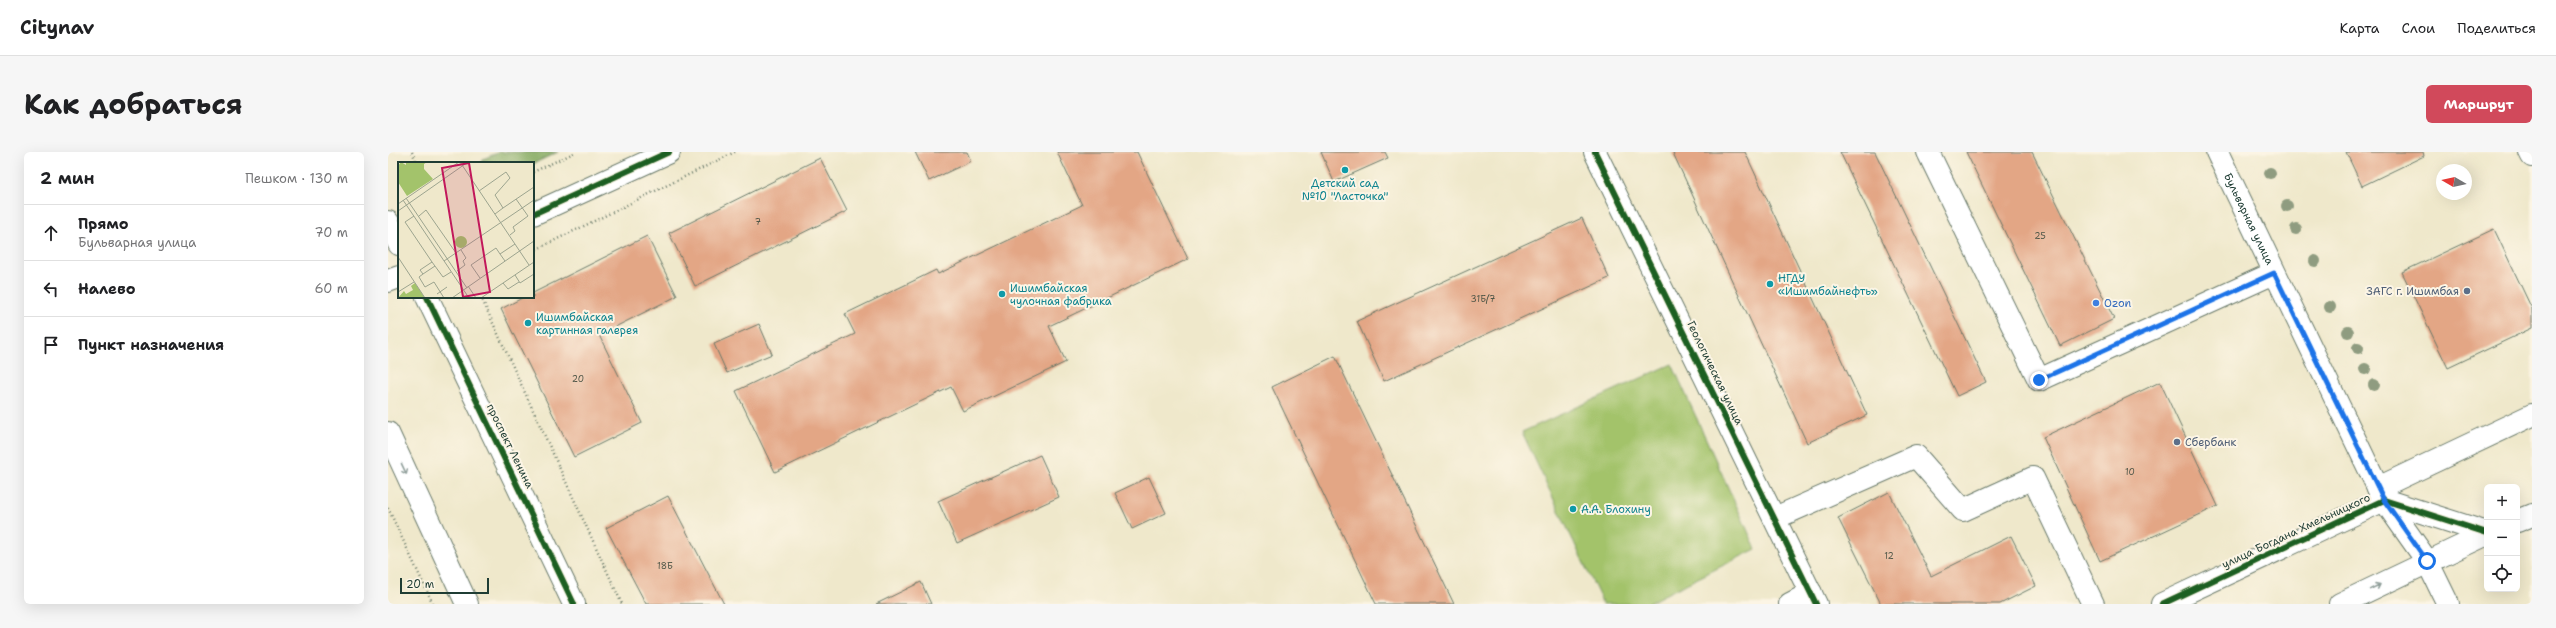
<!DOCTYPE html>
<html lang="ru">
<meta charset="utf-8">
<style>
body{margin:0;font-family:"Shantell Sans",sans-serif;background:#f6f6f6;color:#202124}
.controls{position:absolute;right:12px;bottom:12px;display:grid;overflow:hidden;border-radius:6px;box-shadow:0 4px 16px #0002}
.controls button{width:36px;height:36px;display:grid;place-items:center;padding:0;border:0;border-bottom:1px solid #e0e0e0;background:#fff;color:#202124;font:20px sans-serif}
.compass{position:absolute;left:2048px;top:12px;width:36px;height:36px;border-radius:50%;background:#fff;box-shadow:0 4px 16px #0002;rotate:279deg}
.scale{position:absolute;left:12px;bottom:10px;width:89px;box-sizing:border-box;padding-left:4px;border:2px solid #1f3d34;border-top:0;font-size:11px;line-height:14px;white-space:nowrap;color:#1f3d34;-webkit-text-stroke:3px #fcf5e5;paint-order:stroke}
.stop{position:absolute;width:12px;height:12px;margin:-9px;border:3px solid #1a73e8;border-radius:50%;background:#fff}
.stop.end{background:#1a73e8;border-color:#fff;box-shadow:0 1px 4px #0008}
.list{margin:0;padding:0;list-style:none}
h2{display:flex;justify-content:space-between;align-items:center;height:52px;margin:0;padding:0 16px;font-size:17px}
h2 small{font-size:13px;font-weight:400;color:#757577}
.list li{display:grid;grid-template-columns:26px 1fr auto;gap:12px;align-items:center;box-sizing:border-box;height:56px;padding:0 16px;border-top:1px solid #e0e0e0}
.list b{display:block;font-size:15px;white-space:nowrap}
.list p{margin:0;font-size:13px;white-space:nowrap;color:#757577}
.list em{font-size:13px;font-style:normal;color:#757577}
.icon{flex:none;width:22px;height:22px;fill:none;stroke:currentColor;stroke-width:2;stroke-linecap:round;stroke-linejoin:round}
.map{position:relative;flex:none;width:2144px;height:452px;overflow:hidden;border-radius:6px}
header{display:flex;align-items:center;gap:24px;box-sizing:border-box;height:56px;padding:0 20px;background:#fff;border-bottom:1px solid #e0e0e0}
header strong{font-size:19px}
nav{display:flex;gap:22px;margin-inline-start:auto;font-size:14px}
.intro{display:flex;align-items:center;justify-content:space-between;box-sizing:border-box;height:96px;padding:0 24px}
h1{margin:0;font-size:28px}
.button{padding:10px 18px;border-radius:6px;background:#d1495b;color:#fff;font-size:14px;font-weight:700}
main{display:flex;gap:24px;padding:0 24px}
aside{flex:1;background:#fff;border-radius:6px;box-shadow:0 4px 16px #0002}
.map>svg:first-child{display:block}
.green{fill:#a3c36b;stroke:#618050}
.forest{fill:#82a95f;stroke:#50734a}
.building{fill:#e3a685}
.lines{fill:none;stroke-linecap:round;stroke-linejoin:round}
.minor-casing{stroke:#687969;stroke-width:24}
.major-casing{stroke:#687969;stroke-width:24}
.path{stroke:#687969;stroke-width:2.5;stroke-dasharray:1 3;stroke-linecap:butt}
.minor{stroke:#fff;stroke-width:22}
.major{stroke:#fff;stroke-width:22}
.cycleway-casing{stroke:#fcf5e5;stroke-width:8}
.cycleway{stroke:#1b5e20;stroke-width:6}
.tree{fill:#8f9c80}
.oneway{stroke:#8f9e9a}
.route{stroke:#1a73e8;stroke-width:5}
.culture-dot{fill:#0f9aa8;stroke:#fcf5e5;stroke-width:1.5}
.service-dot{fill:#5c6f8a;stroke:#fcf5e5;stroke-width:1.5}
.shop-dot{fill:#3f7fe0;stroke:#fcf5e5;stroke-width:1.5}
.labels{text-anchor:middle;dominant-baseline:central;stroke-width:4;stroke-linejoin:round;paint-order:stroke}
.number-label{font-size:9px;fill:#505748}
.culture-label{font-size:11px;fill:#0d838f;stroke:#fcf5e5;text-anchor:start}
.street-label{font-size:11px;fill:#1f3d34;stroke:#fcf5e5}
.service-label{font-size:11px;fill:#4e5e75;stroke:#fcf5e5;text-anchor:end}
.shop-label{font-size:11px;fill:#366cbe;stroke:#fcf5e5;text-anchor:start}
.inset-road{fill:none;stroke:#9ca48f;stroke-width:1}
.view{fill:#c2185b;fill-opacity:0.15;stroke:#c2185b;stroke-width:2}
.inset-edge{fill:none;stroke:#1f3d34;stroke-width:2}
</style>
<header>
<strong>Citynav</strong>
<nav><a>Карта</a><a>Слои</a><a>Поделиться</a></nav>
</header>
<div class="intro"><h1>Как добраться</h1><a class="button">Маршрут</a></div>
<main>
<aside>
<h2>2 мин<small>Пешком · 130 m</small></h2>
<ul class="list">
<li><svg class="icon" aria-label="ahead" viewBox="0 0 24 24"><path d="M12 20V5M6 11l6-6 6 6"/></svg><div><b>Прямо</b><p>Бульварная улица</p></div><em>70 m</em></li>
<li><svg class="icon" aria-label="left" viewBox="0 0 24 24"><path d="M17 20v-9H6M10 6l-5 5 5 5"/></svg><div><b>Налево</b></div><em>60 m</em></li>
<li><svg class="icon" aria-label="arrive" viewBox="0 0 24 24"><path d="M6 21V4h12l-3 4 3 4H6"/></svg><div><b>Пункт назначения</b></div></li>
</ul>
</aside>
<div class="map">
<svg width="2144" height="452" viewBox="0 0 2144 452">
<rect width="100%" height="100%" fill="#fcf5e5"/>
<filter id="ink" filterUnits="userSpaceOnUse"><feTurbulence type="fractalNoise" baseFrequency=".025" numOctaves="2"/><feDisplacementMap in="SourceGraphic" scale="8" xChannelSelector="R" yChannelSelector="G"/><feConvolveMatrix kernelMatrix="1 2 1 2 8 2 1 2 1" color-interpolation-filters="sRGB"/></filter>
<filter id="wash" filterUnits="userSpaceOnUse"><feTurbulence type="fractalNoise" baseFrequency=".012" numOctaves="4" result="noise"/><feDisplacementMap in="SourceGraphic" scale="16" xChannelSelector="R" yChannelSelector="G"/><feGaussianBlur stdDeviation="0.9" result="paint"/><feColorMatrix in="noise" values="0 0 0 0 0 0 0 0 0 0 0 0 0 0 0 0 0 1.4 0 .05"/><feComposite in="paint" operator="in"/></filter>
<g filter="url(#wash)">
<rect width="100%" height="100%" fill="#efe8cb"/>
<polygon class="green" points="1284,212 1368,397 1258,452 1215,452 1134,280"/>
<polygon class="forest" points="111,0 170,0 145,12 94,11 95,7"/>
<g id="blocks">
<g class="building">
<polygon points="527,0 579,0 583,9 541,29"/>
<polygon points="669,0 749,0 800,107 661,174 678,210 575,259 563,235 387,320 348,239 467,182 457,162 548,118 550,122 694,53"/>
<polygon points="933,0 997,0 1000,6 946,30"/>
<polygon points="1287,0 1357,0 1479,263 1419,291 1285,1"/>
<polygon points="1452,0 1487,0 1598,230 1569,244"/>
<polygon points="1578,0 1644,0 1726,167 1672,194"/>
<polygon points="1958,0 2035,0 2036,4 1974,34"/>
<polygon points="432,6 459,59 307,134 281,81"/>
<polygon points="1194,66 1221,126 996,229 969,169"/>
<polygon points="2106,77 2144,157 2144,176 2060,216 2014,120"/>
<polygon points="259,84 289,144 211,183 254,271 186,305 113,157 136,145 145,145 145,141"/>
<polygon points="371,172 384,202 339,221 326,192"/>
<polygon points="947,204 1066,452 988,452 884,235"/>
<polygon points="1772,230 1830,354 1712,409 1655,285"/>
<polygon points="652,303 671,345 569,391 550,349"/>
<polygon points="761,325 778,361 744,377 727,341"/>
<polygon points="1501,340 1543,424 1623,384 1648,434 1612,452 1493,452 1450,366"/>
<polygon points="280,344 336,452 258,452 218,376"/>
<polygon points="533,430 543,452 488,452"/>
</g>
</g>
</g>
<g filter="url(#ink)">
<use href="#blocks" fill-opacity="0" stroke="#687969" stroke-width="1"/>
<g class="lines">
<defs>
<g id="minor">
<polyline points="1207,0 1428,452"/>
<polyline points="1540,0 1651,228 1886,121"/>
<polyline points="2142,0 2144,4"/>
<polyline points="145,62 281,0"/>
<polyline points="0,70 11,92"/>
<polyline points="0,129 11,125"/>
<polyline points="39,145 186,452"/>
<polyline points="0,281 79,452"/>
<polyline points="1990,336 2144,263"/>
<polyline points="1387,366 1528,304 1575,358 1645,326 1705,452"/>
<polyline points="2129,369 2144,363"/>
<polyline points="1402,452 1423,441"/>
<polyline points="1774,452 1996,348 2099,381"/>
<polyline points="1952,452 2099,382"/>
</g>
<g id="major">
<path id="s1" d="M1829,0L1996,348L2039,409L2060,452"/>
</g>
</defs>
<use href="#minor" class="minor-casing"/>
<use href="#major" class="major-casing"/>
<g class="path">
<polyline points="24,0 29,11"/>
<polyline points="145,20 188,0"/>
<polyline points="145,99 347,0"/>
<polyline points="93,145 234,452"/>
<polyline points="0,356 45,452"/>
</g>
<use href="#minor" class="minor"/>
<use href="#major" class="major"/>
<defs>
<g id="cycleway">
<polyline points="1207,0 1428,452"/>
<polyline points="145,62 281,0"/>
<polyline points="39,145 186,452"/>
<polyline points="1774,452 1996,348 2099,381"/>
</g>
</defs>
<use href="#cycleway" class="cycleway-casing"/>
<use href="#cycleway" class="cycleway"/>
</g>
<g class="tree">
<circle cx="1882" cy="21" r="6"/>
<circle cx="1899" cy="54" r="6"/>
<circle cx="1908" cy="77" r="6"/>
<circle cx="1927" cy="109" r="6"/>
<circle cx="1942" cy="155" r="6"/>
<circle cx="1960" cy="180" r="6"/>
<circle cx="1970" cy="196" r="6"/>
<circle cx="1977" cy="217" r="6"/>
<circle cx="1986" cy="233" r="6"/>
</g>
<defs><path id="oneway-shaft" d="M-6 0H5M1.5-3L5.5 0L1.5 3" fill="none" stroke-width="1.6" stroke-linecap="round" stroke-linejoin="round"/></defs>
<g class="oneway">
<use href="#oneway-shaft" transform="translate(16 317) rotate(65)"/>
<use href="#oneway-shaft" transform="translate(1987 435) rotate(-26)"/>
</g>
</g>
<g class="lines" filter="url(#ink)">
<polyline class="route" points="1651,228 1886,121 1996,348 2039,409"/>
</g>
<g class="culture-dot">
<circle cx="957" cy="18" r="4"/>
<circle cx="1382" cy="132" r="4"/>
<circle cx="614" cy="142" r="4"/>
<circle cx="140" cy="171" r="4"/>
<circle cx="1185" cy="357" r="4"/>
</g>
<g class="service-dot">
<circle cx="2079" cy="139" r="4"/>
<circle cx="1789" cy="290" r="4"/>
</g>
<circle class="shop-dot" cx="1708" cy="151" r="4"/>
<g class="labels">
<g class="number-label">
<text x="370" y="70">7</text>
<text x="1652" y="84">25</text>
<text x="1095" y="147">31Б/7</text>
<text x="190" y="227">20</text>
<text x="1742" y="320">10</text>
<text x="1501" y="404">12</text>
<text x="277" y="414">18Б</text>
</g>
<g class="culture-label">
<text x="957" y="31" text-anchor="middle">Детский сад<tspan x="957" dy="13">№10 "Ласточка"</tspan></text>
<text x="1390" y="126">НГДУ<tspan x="1390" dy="13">«Ишимбайнефть»</tspan></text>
<text x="622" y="136">Ишимбайская<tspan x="622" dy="13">чулочная фабрика</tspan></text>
<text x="148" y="165">Ишимбайская<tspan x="148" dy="13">картинная галерея</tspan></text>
<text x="1193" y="357">А.А. Блохину</text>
</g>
<g class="street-label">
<text stroke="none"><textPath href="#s1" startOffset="74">Бульварная улица</textPath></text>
<text transform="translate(1327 221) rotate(64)">Геологическая улица</text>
<text transform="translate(122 294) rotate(64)">проспект Ленина</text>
<text transform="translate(1908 379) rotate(-25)">улица Богдана Хмельницкого</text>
</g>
<g class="service-label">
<text x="2071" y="139">ЗАГС г. Ишимбая</text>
<text x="1797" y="290" text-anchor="start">Сбербанк</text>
</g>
<g class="shop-label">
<text x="1716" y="151">Ozon</text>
</g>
</g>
<g transform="translate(10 10)">
<rect width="136" height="136" fill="#efe8cb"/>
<path d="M3,0L8,3V0H29L26,2V7L35,17L9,34L0,20V4ZM57 80a6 6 0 1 1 12 0a6 6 0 1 1-12 0ZM17,121L27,136H0L6,129L8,132L15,128L13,124Z" fill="#a3c36b"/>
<path class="inset-road" d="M62,0L131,103M81,29L108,10L112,16L97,33L105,46L97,52M8,36L69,126M5,38L71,136M0,42L61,0M105,46L136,25M0,49L70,0M16,54L7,60L34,100L22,108L25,112L21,115L27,125L36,120L46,136M21,54L28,48L58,91M112,73L117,69L115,65L130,54L118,37M0,95L27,136M46,99L136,38M107,99L102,92L117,82M34,100L45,115L53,110M59,109L67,103L65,99L68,96L63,88M25,112L37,104M117,113L122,121L136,112M82,116L73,103L98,86L102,92M105,121L110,127L121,120M70,124L78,136M0,130L16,120M39,132L49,125M54,136L136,79M83,136L136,100"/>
<path class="view" d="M71,1L92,130L65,135L44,6Z"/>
<rect width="136" height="136" class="inset-edge"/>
</g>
</svg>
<div class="controls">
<button>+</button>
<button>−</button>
<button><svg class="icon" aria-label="locate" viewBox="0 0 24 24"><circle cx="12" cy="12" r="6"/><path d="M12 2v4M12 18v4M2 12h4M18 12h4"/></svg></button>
</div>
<svg class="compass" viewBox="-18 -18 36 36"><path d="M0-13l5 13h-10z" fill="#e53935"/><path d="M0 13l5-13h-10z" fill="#757577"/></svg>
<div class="scale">20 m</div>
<div class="stop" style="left:2039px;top:409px"></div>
<div class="stop end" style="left:1651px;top:228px"></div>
</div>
</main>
